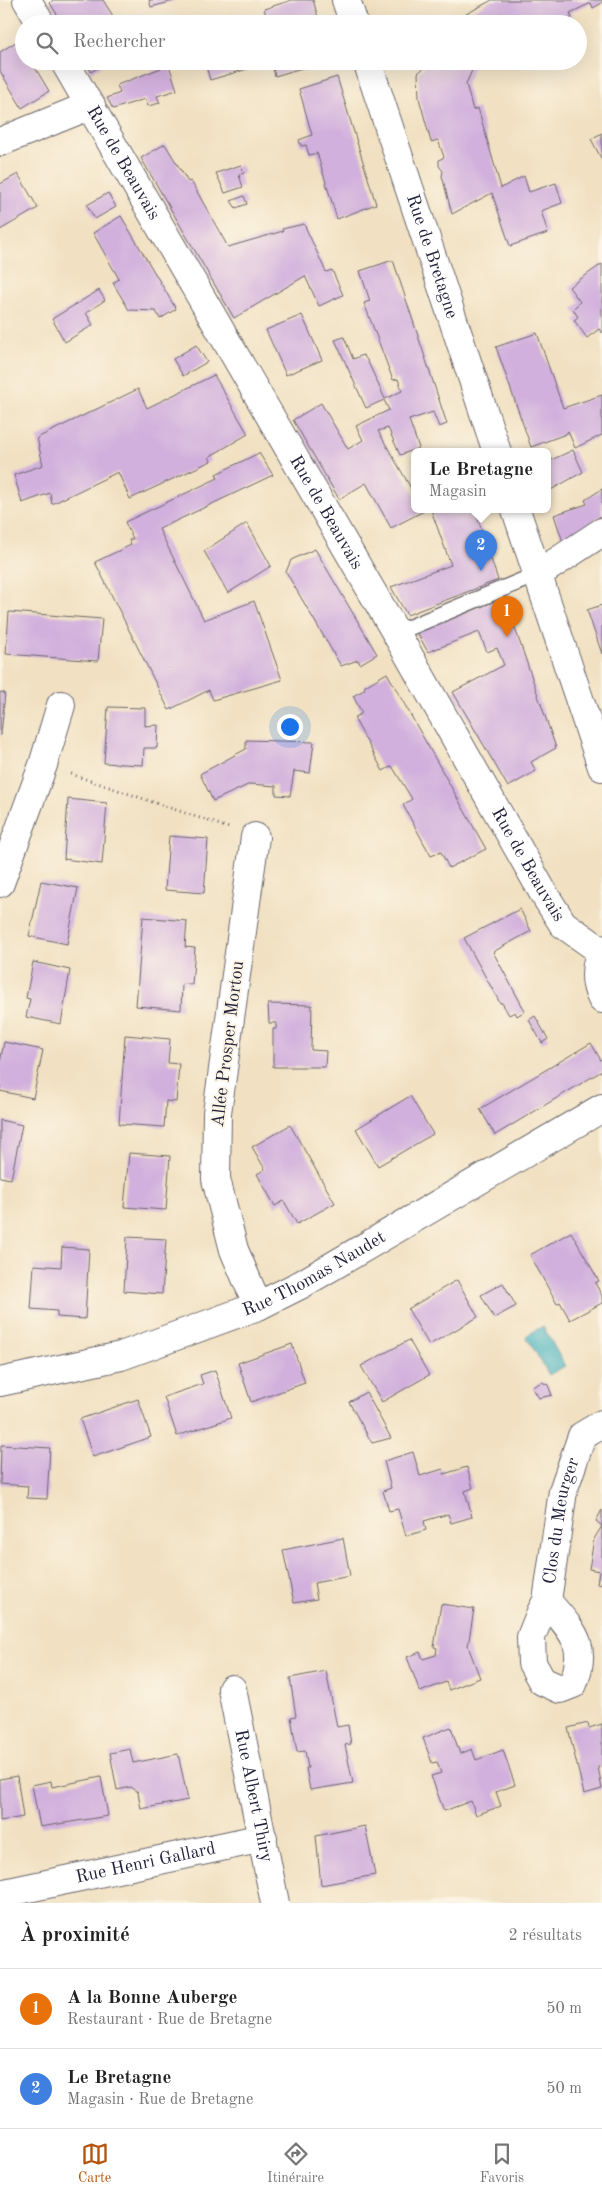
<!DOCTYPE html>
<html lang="fr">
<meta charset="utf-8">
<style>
body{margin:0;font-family:"Old Standard TT",serif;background:#f2f2f2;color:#222}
.you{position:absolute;left:289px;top:726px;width:18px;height:18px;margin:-12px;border:4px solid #fff;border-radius:50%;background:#1a73e8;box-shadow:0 0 0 8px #1a73e833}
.badge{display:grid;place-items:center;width:32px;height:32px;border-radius:50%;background:#b45309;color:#fff;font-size:16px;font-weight:700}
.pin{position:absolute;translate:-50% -41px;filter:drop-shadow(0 1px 2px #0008)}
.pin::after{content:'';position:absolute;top:26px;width:18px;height:15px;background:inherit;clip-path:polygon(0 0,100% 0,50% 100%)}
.popup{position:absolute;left:411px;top:448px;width:140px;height:65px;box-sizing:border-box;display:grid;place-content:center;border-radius:8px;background:#fff;filter:drop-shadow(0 1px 4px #0005);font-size:16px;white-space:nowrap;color:#767676}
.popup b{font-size:19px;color:#222}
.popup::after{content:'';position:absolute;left:50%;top:100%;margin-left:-10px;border:10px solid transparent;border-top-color:#fff}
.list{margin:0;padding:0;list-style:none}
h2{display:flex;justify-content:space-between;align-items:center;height:65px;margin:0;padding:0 20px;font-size:21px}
h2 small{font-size:16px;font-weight:400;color:#767676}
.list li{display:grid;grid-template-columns:32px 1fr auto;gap:15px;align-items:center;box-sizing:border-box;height:80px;padding:0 20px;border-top:1px solid #e0e0e0}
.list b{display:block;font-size:19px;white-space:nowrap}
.list p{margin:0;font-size:16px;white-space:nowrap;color:#767676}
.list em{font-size:16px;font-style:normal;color:#767676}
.icon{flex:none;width:28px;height:28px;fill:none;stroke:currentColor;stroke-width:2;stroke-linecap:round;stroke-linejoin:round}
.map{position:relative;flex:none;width:602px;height:1903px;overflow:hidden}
.search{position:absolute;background:#fff;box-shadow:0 5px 20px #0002;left:15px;right:15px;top:15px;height:55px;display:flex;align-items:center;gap:12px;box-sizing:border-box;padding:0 18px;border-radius:28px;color:#767676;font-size:19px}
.sheet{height:225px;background:#fff}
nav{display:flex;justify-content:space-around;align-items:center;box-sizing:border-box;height:70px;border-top:1px solid #e0e0e0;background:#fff;font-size:14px;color:#767676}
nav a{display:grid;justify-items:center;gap:2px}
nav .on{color:#b45309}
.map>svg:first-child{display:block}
.water{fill:#42b1bd;stroke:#326a7c}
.building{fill:#d2b0dd}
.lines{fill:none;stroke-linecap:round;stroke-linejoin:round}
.lane-casing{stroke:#6a656a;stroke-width:18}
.street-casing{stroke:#6a656a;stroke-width:30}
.secondary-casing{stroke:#6a656a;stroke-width:30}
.path{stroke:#6a656a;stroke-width:3;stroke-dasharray:1 4;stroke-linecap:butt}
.lane{stroke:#fff;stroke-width:15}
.street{stroke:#fff;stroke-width:28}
.secondary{stroke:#fff;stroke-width:28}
.labels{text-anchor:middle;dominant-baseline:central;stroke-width:4;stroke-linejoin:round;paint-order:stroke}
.street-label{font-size:18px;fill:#22223b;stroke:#fcf5e5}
</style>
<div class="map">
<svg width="602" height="1903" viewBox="0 0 602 1903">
<rect width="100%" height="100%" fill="#fcf5e5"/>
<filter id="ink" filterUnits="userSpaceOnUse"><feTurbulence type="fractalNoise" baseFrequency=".02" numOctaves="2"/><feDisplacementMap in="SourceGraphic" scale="10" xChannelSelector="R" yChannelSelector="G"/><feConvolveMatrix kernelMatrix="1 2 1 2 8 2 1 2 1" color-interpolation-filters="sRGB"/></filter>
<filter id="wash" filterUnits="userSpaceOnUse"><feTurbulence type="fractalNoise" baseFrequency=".0096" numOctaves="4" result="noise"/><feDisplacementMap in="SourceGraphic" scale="20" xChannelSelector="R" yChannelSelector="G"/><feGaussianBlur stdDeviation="1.12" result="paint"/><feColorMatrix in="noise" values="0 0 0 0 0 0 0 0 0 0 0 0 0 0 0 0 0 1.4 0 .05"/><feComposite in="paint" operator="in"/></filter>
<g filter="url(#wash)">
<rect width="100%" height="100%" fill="#f1e1c2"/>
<polygon class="water" points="543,1326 565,1366 549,1375 526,1336"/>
<g id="blocks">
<g class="building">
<polygon points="53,0 103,0 118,24 63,24 50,3"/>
<polygon points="149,0 174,0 174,1 151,7"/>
<polygon points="292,0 313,0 320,24 262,24 261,21 267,19 264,9"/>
<polygon points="492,0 602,0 602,3 593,8 591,3 570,13 572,18 560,24 448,24"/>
<polygon points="19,40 24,48 24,61 31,61 49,91 22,108 0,71 0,52"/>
<polygon points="85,61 109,61 91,72"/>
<polygon points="212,61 271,61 271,62 210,80 205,63"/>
<polygon points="271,61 322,61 322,62 275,76"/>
<polygon points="421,61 476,61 466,84 473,110 478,108 501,188 524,176 529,192 556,183 562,203 541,211 548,233 510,246 492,193 452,214 442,176 443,171 439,166 439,160 444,157 438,140 431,142 419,98 418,73 424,68"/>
<polygon points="169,65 177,90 157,96 160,103 148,106 145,99 113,109 107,98 120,93 117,85"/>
<polygon points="337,77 376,204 337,219 317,153 309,155 306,145 301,146 299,140 312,135 299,89"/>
<polygon points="602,133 602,160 591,139"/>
<polygon points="165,144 188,182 191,181 228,247 283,231 282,229 304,224 326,272 332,270 343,295 319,306 305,276 234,318 141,158"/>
<polygon points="241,165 244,173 239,175 243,187 225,193 216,173"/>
<polygon points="18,174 38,208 0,230 0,184"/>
<polygon points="108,193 116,207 95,219 87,205"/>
<polygon points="244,196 247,204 236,208 231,201"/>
<polygon points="121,216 176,309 160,319 156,311 129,310 113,283 119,279 93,233"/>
<polygon points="393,260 447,424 439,427 433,412 409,420 419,448 400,455 388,428 378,431 415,495 415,510 424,511 391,528 366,483 339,499 293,420 321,403 348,449 363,440 356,426 389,410 384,400 366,408 335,340 344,337 353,359 363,355 367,360 385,399 402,391 398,379 393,380 364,303 370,301 360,271"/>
<polygon points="602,264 602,333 599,329 587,338 574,320 578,317 573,309 580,302 569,287"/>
<polygon points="99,290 105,300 86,313 93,325 65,342 52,319"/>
<polygon points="302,315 322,360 286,375 266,330"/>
<polygon points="537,333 563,408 602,395 602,435 575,448 568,431 566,434 531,447 496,347"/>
<polygon points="196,345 207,362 183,376 173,359"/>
<polygon points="214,375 248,434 209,457 211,461 130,499 118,472 52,504 50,493 22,503 14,475 43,465 37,438 138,389 147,408"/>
<polygon points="573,450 583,472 547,492 547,462"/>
<polygon points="259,453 273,475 159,529 204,620 254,601 282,680 213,700 209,690 169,710 95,562 131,545 129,540 133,539 125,522 218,478 216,474"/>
<polygon points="602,489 602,515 563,542 554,515 587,504 585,500"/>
<polygon points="431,510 475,510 498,580 407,615 391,587 451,565"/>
<polygon points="247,523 271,566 228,593 204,551"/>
<polygon points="315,549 377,654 360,664 358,660 341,666 286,572 291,560"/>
<polygon points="504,596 556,748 531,762 536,771 508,787 453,692 504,665 497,648 487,652 479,632 428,652 416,631"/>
<polygon points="602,605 602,654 587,610"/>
<polygon points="9,612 102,619 98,661 6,654"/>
<polygon points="387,673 486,849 449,868 441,852 431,856 403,805 412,799 392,766 383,771 354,718 362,713 353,696 364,690 365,686"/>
<polygon points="0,692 5,693 1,735 0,735"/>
<polygon points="108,707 145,708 145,726 158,725 157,748 144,748 143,765 104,763"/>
<polygon points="246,740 314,742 310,773 294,771 290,796 276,795 276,786 250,784 213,801 200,774 246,749"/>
<polygon points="68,799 107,803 102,864 64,859"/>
<polygon points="169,836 208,839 204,893 165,890"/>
<polygon points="41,881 78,888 67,944 29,936"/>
<polygon points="520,909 531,931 493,952 525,1011 517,1016 515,1012 509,1015 502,1003 500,1003 464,938"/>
<polygon points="143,917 187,921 185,947 195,948 192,985 182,984 181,1010 136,1006"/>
<polygon points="33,962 70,970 61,1024 26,1017 30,999 26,998"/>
<polygon points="268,1004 312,1005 311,1050 326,1051 325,1067 273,1067 273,1029 276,1029 276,1023 269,1023"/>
<polygon points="535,1016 548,1039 542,1043 529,1020"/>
<polygon points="125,1035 170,1039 168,1063 179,1064 176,1102 166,1101 164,1127 119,1124"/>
<polygon points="4,1042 43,1050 33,1098 0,1091 0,1063"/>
<polygon points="591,1043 602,1062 602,1071 495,1135 480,1109"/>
<polygon points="410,1096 433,1134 378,1166 356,1129"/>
<polygon points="0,1120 22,1125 11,1179 0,1177"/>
<polygon points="290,1125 335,1203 297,1224 284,1201 275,1206 257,1174 265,1169 252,1147"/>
<polygon points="129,1153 170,1156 166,1210 124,1207"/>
<polygon points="571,1232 599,1281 595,1283 602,1296 602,1303 570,1320 560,1302 557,1304 530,1255"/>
<polygon points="127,1237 166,1239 162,1294 124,1291"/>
<polygon points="62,1247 89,1249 85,1319 57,1317 57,1311 31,1309 34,1265 61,1267"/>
<polygon points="457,1280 478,1317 429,1345 408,1309"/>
<polygon points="503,1283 516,1306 494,1318 481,1295"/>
<polygon points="409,1340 429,1375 382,1402 361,1366"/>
<polygon points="292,1344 305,1383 251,1402 238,1363"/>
<polygon points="215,1370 231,1418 177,1436 164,1397 203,1384 200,1375"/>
<polygon points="542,1382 548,1385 552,1395 539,1398 532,1387"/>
<polygon points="366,1392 391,1438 372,1443 349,1402"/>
<polygon points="138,1399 151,1437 93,1457 80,1419"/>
<polygon points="1,1445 50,1448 47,1499 27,1498 28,1486 0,1484"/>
<polygon points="413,1452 420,1476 443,1469 444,1474 467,1467 473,1488 465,1491 472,1517 451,1523 448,1514 424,1521 426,1530 406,1536 398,1509 389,1511 383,1491 391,1488 384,1461"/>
<polygon points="602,1510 602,1585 597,1584 599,1571 589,1569 594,1539 602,1526 596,1521"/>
<polygon points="343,1538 350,1576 314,1583 317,1599 294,1603 283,1550"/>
<polygon points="441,1604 474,1609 468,1646 480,1678 449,1690 446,1682 420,1692 407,1657 420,1652 423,1659 436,1655 437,1648 434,1647"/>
<polygon points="326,1671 337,1727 348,1725 351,1744 345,1745 353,1783 310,1790 306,1768 308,1768 305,1751 297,1752 291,1717 296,1716 290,1678"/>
<polygon points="588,1723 589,1728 602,1724 602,1766 598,1767 602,1789 584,1794 568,1728"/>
<polygon points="451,1727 460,1754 472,1749 476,1760 503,1750 515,1785 496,1792 501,1806 476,1815 471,1801 444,1811 431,1776 441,1773 437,1762 432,1763 423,1738"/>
<polygon points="130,1749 133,1763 178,1754 188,1800 141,1809 138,1792 131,1787 117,1790 110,1753"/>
<polygon points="17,1776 23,1817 0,1821 0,1779"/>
<polygon points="101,1777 108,1816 40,1827 32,1785 51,1781 52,1787"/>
<polygon points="365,1826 375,1875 321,1885 316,1836"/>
</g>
</g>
</g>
<g filter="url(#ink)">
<use href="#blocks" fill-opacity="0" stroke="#6a656a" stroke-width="1"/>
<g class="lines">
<defs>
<polyline id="lane" points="396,633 538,574"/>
<g id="street">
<polyline points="0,142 91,105"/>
<polyline points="538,574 602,532"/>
<polyline points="255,837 217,1113 216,1179 234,1250 258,1306"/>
<polyline points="0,883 43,765 61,705"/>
<path id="s1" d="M0,1382L121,1356L258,1306L302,1284L602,1108"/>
<path id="s2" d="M547,1601C572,1631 589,1644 573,1684L560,1689L542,1681L532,1663L531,1637L541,1612L547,1601L563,1491L582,1436L602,1424"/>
<path id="s3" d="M232,1689L275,1903"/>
<path id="s4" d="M0,1894L263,1838"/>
</g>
<g id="secondary">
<polyline points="27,0 41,24"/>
<polyline points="346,0 354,24"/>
<path id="s5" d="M64,61L396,633L544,894L563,924L601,951"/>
<path id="s6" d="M367,61L497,452"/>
<polyline points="516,510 602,767"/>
<path d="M602,950C594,967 594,983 602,999"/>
</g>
</defs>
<use href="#lane" class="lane-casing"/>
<use href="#street" class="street-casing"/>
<use href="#secondary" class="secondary-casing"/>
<polyline class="path" points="71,774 229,828"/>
<use href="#lane" class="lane"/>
<use href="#street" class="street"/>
<use href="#secondary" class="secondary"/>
</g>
</g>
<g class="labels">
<g class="street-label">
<text stroke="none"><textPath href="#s5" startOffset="118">Rue de Beauvais</textPath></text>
<text stroke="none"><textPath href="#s6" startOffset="206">Rue de Bretagne</textPath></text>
<text stroke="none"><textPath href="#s5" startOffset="522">Rue de Beauvais</textPath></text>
<text stroke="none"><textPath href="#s5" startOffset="928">Rue de Beauvais</textPath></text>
<text transform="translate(228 1044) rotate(-83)">Allée Prosper Mortou</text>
<text stroke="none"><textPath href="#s1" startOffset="334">Rue Thomas Naudet</textPath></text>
<text stroke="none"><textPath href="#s2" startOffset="295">Clos du Meurger</textPath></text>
<text stroke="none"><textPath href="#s3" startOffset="109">Rue Albert Thiry</textPath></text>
<text stroke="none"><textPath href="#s4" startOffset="149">Rue Henri Gallard</textPath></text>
</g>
</g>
</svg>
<div class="you"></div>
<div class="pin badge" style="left:507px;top:637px;background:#e8710a">1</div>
<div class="pin badge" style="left:481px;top:571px;background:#3f7fe0">2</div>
<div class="popup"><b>Le Bretagne</b>Magasin</div>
<div class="search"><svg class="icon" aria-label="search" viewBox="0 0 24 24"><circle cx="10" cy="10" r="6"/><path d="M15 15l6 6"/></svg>Rechercher</div>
</div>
<section class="sheet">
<h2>À proximité<small>2 résultats</small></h2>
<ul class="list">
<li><span class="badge" style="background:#e8710a">1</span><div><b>A la Bonne Auberge</b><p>Restaurant · Rue de Bretagne</p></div><em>50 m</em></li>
<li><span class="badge" style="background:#3f7fe0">2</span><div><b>Le Bretagne</b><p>Magasin · Rue de Bretagne</p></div><em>50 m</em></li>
</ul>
</section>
<nav>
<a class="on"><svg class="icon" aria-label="map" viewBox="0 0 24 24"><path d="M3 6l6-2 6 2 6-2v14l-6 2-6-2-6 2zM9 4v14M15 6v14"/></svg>Carte</a>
<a><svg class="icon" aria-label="directions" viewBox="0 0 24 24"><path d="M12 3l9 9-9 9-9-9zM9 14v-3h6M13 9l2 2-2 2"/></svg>Itinéraire</a>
<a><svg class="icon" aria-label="saved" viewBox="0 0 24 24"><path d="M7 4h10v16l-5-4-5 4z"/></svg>Favoris</a>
</nav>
